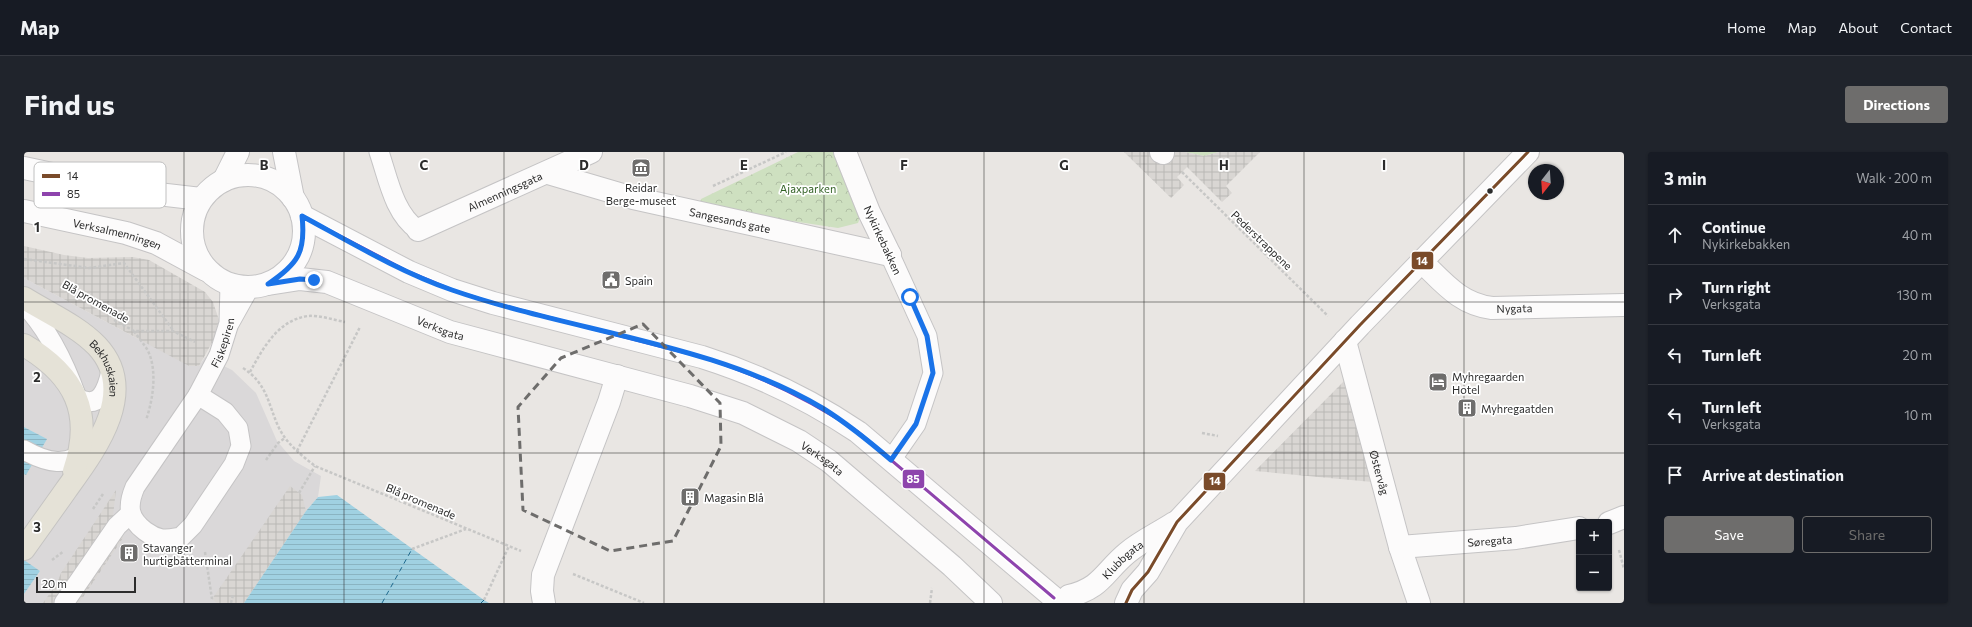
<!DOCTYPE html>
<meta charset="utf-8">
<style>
body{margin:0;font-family:Commissioner,sans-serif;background:#20242c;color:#f1f3f6}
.controls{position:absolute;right:12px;bottom:12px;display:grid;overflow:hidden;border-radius:4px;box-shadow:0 1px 3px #0004}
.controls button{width:36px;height:36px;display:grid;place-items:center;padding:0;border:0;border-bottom:1px solid #363941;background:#171b24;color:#f1f3f6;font:20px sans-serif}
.compass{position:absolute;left:1504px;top:12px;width:36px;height:36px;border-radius:50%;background:#171b24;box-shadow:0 1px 3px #0004;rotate:197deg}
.scale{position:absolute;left:12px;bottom:10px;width:100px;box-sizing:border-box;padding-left:4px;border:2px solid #2c2c2c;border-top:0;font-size:11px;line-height:14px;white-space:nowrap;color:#2c2c2c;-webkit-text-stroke:3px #fff;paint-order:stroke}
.stop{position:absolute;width:12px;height:12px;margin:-9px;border:3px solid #1a73e8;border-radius:50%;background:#fff}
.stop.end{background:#1a73e8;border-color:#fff;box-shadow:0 1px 4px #0008}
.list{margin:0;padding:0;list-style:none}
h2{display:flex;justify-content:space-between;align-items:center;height:52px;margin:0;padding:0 16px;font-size:17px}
h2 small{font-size:13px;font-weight:400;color:#9ea1a6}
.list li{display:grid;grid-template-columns:26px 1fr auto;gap:12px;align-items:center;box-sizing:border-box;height:60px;padding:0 16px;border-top:1px solid #363941}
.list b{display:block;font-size:15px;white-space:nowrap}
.list p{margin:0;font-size:13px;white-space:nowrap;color:#9ea1a6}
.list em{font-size:13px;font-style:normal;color:#9ea1a6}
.actions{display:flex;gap:8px;padding:12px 16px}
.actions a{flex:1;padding:9px 0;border:1px solid #6e6d6c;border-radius:4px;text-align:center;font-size:14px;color:#6e6d6c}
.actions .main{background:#6e6d6c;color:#fff}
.icon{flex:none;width:22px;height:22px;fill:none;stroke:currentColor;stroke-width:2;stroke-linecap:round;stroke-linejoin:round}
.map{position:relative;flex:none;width:1600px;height:451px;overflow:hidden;border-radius:4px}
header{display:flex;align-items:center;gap:24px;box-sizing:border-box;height:56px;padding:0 20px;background:#171b24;border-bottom:1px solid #363941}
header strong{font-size:19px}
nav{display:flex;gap:22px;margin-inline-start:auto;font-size:14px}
.intro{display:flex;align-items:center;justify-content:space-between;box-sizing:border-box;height:96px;padding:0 24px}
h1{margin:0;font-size:28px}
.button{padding:10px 18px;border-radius:4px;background:#6e6d6c;color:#fff;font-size:14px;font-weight:700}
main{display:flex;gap:24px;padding:0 24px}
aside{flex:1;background:#171b24;border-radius:4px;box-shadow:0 1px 3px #0004}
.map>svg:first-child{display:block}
.industrial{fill:#dad8d9}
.grass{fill:url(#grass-tufts)}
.park{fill:url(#park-crowns)}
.plaza{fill:url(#plaza-grid)}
.water{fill:url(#water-rules)}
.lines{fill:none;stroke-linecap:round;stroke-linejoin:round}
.ferry{stroke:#1e698e;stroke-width:1;stroke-dasharray:5 4;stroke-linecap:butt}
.lane-casing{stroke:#c5c4c5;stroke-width:21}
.street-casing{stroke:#c5c4c5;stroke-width:24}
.secondary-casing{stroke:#c5c4c5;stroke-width:24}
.primary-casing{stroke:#c5c4c2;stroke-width:24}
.path{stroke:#c7c7c6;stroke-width:2.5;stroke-dasharray:3 2;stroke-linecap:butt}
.lane{stroke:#fcfbfb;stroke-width:19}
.street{stroke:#fcfbfb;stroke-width:22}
.secondary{stroke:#fcfbfb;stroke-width:22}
.primary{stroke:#e5e2d7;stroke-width:22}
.bus-1-casing{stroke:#fff;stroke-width:6}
.bus-2-casing{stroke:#fff;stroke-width:6}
.bus-1{stroke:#7a4b2a;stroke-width:3}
.bus-2{stroke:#8e44ad;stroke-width:3}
.route{stroke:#1a73e8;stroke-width:5}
.marked{fill:none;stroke:#6e6d6c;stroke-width:3;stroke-dasharray:8 5;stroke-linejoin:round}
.grid{fill:none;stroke:#2c2c2c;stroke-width:1;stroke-opacity:0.55}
.bus-dot{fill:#2c2c2c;stroke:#fff;stroke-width:1.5}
.labels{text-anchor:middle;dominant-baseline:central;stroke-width:3.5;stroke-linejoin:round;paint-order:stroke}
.poi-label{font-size:11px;fill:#2c2c2c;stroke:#fff;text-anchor:start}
.park-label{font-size:11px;fill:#316124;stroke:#fff}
.street-label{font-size:11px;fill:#2c2c2c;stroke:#fff}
.key{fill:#fff;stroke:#c0c0c0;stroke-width:1}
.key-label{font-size:11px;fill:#2c2c2c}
.grid-label{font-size:13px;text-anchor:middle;font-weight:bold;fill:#2c2c2c;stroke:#fff;stroke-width:3.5;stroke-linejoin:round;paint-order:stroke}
.line-badge{stroke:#fff;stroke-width:1.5}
.badge-label{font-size:11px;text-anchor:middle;font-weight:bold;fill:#fff}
</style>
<header>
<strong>Map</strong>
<nav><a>Home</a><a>Map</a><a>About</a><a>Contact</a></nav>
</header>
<div class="intro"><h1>Find us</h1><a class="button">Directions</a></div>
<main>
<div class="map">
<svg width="1600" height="451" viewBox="0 0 1600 451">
<defs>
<pattern id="grass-tufts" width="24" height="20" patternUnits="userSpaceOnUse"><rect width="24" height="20" fill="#cee0c0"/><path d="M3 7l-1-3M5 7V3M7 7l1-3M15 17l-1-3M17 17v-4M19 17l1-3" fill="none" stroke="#b1c0a5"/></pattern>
<pattern id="park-crowns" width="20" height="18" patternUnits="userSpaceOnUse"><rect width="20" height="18" fill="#cee0c0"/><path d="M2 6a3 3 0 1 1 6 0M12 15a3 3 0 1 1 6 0" fill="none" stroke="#b1c0a5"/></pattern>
<pattern id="plaza-grid" width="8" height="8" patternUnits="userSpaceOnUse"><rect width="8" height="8" fill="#d9d6d3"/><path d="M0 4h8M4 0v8" fill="none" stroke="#bab8b5"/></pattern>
<pattern id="water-rules" width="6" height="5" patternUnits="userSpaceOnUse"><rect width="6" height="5" fill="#a0d1e2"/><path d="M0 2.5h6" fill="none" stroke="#8ab4c2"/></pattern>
</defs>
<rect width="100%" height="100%" fill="#e9e6e3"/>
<polygon class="industrial" points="0,126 116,188 175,214 181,205 208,218 232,241 253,289 270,309 297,324 294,345 282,359 220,451 0,451 0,442 16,419 13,417 0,436 0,322 2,323 0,319 22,287 0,275"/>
<polygon class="grass" points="1161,0 1195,0 1180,4"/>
<polygon class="park" points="774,0 811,0 838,60 834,71 814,76 675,55 677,47"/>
<g class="plaza">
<polygon points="1100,0 1161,0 1180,4 1195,0 1236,0 1202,34 1208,41 1198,50 1163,15 1153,25 1160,33 1147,46"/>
<polygon points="0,94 40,103 64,106 109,105 125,108 181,140 189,150 195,168 190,187 175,214 165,214 0,126"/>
<polygon points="1326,223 1359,331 1231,319"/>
<polygon points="266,334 278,343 282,359 220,451 193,451 188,447"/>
<polygon points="92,338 89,364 99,386 55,451 19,451 33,431 37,421"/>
</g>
<g class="water">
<polygon points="0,275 23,287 2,323 0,322"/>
<polygon points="313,343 460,448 465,451 220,451 282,359 294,345"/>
<polygon points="0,408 16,419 0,442"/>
</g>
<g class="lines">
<g class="ferry">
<polyline points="358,451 388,397"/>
<polyline points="457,451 460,448"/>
</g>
<defs>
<g id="lane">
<path d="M355,0C364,26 370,62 394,78"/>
<polyline points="866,103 903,184 909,221 892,272 867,308"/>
<path d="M0,152C25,178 41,212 53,246C76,258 83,238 87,219"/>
<polyline points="206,170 225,136"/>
<path d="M174,243L201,260L214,276L217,294L210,312L169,373L157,385C151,386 144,387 138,387C133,386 125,382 121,379C104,366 103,354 111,335Z"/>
<path id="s1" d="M174,243L195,203L205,171L206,133"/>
<path d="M0,298C23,311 43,316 65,297"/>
<polyline points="40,451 93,374 106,362"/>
</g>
<g id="street">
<polyline points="821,0 845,60 866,103"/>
<polyline points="1137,0 1139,1"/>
<path id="s2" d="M524,21L609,46L866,103"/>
<path id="s3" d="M394,78L567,0"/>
<path id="s4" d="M1398,110C1420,131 1436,152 1468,156L1600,153"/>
<path id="s5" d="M1321,189L1376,395L1395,451"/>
<polyline points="1585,371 1600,365"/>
<path id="s6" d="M1376,395L1492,386L1555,376"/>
</g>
<g id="secondary">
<polyline points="260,0 269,46"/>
<polyline points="0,16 108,39 177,47"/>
<circle cx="224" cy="79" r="56"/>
<polyline points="200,28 214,0"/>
<path id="s7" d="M0,59L102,81L132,91L182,118"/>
<path d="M278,64L385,120L428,138L469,151L678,205C735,223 785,247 834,280L1030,446"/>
<path id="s8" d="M244,132L276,127L303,130L426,180L666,244L719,261L775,289L805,309L928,414L967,451"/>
<path id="s9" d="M1045,444C1078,436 1080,420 1103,401C1117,389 1135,381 1150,371"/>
<polyline points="520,451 518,439 519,423 585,250 593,224"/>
<polyline points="1102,451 1108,438 1124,420 1153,370 1336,173 1504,0"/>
</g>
<g id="primary">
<path id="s10" d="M0,146C24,161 54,174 73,194C116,240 70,299 42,338C28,358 14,377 0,397"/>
<path d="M0,193C51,223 70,261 50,319"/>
</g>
</defs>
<use href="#lane" class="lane-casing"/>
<use href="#street" class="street-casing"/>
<use href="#secondary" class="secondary-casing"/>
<use href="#primary" class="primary-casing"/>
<g class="path">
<polyline points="1158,20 1304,164"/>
<polyline points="689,34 762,0"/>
<polyline points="0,107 65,116 100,111 149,178"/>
<polyline points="90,168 110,179 149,179 171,190"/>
<path d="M110,179C114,185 119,191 123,197C134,217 129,248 122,268"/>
<path d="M219,216C244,232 244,253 255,276C263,292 277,303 291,314L497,399"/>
<path d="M226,220C239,196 254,168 284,164C295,163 310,168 321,170"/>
<polyline points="1178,281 1194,284"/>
<polyline points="273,299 336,175"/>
<polyline points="242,308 254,291 261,286"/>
<polyline points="275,341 291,314"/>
<polyline points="69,357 79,342"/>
<polyline points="388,397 442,377"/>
<polyline points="1595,398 1600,417"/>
<polyline points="181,400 188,447"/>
<polyline points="28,408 40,399"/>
<polyline points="549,422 620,451"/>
<polyline points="460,448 485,394"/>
<polyline points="207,451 209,443"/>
<polyline points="906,451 908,436"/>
</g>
<use href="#lane" class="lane"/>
<use href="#street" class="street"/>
<use href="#secondary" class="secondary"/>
<use href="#primary" class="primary"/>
<defs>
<polyline id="bus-1" points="1102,451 1108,438 1124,420 1153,370 1336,173 1504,0"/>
<path id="bus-2" d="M278,64L385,120L428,138L469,151L678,205C735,223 785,247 834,280L1030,446"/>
</defs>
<use href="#bus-1" class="bus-1-casing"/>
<use href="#bus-2" class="bus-2-casing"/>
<use href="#bus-1" class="bus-1"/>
<use href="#bus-2" class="bus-2"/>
</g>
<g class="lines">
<path class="route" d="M290,128L276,127L244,132C274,112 282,100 278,64C326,90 376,120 428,138C549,180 690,191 800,257C824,272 846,290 867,308L892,272L909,221L903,184L886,145"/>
</g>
<path class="marked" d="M619,172L696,251L697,294L649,389L586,399L499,358L494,255L537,206Z"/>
<path class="grid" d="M160,0V451M320,0V451M480,0V451M640,0V451M800,0V451M960,0V451M1120,0V451M1280,0V451M1440,0V451M0,150H1600M0,301H1600"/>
<defs>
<symbol id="museum-square" viewBox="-11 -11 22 22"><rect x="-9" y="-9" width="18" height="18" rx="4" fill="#6e6d6c" stroke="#fff"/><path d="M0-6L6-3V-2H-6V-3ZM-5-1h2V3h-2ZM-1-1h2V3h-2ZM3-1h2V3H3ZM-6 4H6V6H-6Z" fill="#fff"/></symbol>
<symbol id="civic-square" viewBox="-11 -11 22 22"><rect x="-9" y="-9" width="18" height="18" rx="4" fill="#6e6d6c" stroke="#fff"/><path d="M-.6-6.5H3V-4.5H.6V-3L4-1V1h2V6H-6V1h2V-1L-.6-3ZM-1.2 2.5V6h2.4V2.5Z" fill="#fff"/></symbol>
<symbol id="hotel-square" viewBox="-11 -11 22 22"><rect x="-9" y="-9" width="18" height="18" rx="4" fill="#6e6d6c" stroke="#fff"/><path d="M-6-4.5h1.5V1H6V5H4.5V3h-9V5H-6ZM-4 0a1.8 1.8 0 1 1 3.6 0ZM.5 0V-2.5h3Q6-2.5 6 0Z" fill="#fff"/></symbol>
<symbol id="building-square" viewBox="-11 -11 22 22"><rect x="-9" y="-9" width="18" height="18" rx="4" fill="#6e6d6c" stroke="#fff"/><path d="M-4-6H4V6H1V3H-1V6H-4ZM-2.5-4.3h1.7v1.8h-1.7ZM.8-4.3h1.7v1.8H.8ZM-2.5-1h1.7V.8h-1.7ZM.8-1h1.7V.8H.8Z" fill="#fff"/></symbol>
</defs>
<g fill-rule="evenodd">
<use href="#museum-square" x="606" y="5" width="22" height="22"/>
<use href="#civic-square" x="576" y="117" width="22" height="22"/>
<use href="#hotel-square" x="1403" y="219" width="22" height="22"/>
<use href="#building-square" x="1432" y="245" width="22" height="22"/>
<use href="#building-square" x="655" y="334" width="22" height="22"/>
<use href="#building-square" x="94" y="390" width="22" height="22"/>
</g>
<circle class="bus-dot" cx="1466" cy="39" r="3.5"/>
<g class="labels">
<g class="poi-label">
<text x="617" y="35" text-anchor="middle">Reidar<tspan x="617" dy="13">Berge-museet</tspan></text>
<text x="601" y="128">Spain</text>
<text x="1428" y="224">Myhregaarden<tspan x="1428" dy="13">Hotel</tspan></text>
<text x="1457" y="256">Myhregaatden</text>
<text x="680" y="345">Magasin Blå</text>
<text x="119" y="395">Stavanger<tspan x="119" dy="13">hurtigbåtterminal</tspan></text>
</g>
<g class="park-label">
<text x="784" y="36">Ajaxparken</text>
</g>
<g class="street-label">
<text stroke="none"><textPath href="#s3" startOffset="95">Almenningsgata</textPath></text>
<text stroke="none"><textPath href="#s2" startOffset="188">Sangesands gate</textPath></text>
<text stroke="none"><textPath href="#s7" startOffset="96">Verksalmenningen</textPath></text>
<text transform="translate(859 88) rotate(65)">Nykirkebakken</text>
<text transform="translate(1238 88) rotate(44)">Pederstrappene</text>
<text transform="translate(72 149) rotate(29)">Blå promenade</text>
<text stroke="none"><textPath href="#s4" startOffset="108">Nygata</textPath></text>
<text stroke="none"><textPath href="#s8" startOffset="182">Verksgata</textPath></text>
<text stroke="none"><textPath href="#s1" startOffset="58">Fiskepiren</textPath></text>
<text stroke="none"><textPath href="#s10" startOffset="112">Bekhuskaien</textPath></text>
<text stroke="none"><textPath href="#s8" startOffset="588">Verksgata</textPath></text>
<text stroke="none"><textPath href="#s5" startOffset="136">Østervåg</textPath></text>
<text transform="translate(397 349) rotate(23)">Blå promenade</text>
<text stroke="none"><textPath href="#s6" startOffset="90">Søregata</textPath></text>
<text stroke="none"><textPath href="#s9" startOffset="66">Klubbgata</textPath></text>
</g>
</g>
<rect x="10" y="10" width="132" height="46" rx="6" class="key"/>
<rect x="18" y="22" width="18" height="4" fill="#7a4b2a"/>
<rect x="18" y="40" width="18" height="4" fill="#8e44ad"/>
<g class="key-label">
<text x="43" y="28">14</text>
<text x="43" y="46">85</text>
</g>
<g class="grid-label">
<text x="240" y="18">B</text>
<text x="400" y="18">C</text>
<text x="560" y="18">D</text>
<text x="720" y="18">E</text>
<text x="880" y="18">F</text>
<text x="1040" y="18">G</text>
<text x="1200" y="18">H</text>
<text x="1360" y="18">I</text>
<text x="13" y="80">1</text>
<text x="13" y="230">2</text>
<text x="13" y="380">3</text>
</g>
<g class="line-badge">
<rect x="1387" y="99" width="23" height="19" rx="4" fill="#7a4b2a"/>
<rect x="878" y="317" width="23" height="20" rx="4" fill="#8e44ad"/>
<rect x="1179" y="320" width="23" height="19" rx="4" fill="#7a4b2a"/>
</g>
<g class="badge-label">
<text x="1398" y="113">14</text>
<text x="889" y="331">85</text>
<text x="1191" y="333">14</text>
</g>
</svg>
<div class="controls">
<button>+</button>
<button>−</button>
</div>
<svg class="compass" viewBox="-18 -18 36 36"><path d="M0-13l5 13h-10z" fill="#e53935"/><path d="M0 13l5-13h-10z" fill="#9ea1a6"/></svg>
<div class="scale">20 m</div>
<div class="stop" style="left:886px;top:145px"></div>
<div class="stop end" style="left:290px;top:128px"></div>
</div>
<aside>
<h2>3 min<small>Walk · 200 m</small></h2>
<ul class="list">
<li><svg class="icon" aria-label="ahead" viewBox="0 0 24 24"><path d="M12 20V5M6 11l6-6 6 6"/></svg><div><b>Continue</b><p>Nykirkebakken</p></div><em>40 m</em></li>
<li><svg class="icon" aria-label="right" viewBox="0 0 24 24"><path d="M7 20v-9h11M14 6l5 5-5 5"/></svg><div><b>Turn right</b><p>Verksgata</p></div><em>130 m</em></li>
<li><svg class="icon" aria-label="left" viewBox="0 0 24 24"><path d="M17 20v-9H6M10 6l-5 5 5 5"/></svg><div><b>Turn left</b></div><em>20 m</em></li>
<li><svg class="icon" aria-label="left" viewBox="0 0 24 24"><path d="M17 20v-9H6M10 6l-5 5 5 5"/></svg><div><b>Turn left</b><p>Verksgata</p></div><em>10 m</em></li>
<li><svg class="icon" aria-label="arrive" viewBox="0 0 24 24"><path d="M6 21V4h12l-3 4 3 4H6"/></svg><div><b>Arrive at destination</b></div></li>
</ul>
<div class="actions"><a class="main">Save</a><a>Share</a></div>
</aside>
</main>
